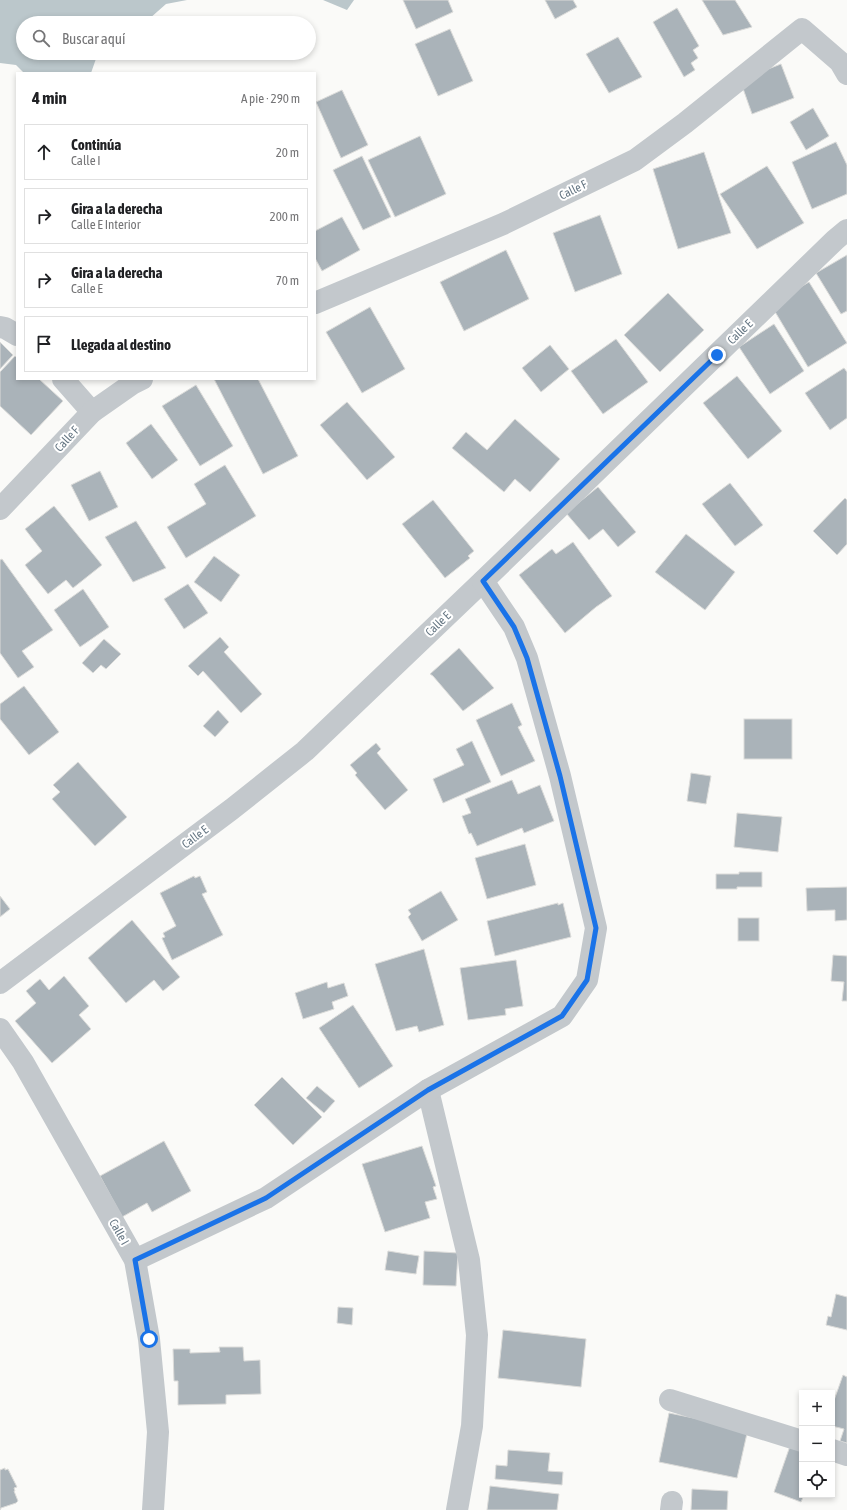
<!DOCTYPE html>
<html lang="es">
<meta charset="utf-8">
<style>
body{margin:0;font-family:"Asap Condensed",sans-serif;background:#f6f6f6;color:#202124}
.controls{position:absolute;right:12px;bottom:12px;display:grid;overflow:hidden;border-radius:0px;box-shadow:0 2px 6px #0003}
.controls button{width:36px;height:36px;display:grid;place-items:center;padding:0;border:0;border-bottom:1px solid #e0e0e0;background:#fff;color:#202124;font:20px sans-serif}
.stop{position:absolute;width:12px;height:12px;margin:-9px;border:3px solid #1a73e8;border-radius:50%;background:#fff}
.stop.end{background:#1a73e8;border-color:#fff;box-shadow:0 1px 4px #0008}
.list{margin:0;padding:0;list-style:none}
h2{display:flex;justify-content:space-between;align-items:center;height:52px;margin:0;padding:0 16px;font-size:17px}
h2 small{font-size:13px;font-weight:400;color:#757577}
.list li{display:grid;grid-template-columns:26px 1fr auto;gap:12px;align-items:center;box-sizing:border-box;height:56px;margin:0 8px 8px;padding:0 8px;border:1px solid #e0e0e0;border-radius:0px}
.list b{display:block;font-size:15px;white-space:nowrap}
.list p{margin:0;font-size:13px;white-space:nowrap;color:#757577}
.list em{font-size:13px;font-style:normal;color:#757577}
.icon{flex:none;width:22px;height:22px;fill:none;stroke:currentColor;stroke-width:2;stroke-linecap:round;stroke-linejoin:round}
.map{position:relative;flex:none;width:847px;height:1510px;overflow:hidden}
.search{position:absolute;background:#fff;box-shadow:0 2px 6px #0003;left:16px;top:16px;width:300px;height:44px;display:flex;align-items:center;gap:10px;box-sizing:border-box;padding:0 14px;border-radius:22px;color:#757577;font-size:15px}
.panel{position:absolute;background:#fff;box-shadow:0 2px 6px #0003;left:16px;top:72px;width:300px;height:308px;border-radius:0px}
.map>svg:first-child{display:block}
.water{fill:#bbc7cb}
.building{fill:#aab3b9;stroke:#dcdcda}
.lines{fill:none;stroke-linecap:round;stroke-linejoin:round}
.minor{stroke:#c3c8cc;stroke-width:22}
.route{stroke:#1a73e8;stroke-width:5}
.labels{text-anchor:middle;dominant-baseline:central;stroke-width:4;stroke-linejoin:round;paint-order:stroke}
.street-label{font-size:12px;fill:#657683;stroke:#fff}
</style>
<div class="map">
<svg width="847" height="1510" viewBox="0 0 847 1510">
<rect width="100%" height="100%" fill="#fafaf8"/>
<g class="water">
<polygon points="0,0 187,0 166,4 149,19 136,23 23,23 23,53 98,53 91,73 24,73 16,65 0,63"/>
<polygon points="323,0 354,0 347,10"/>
</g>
<g class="building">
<polygon points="403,0 448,0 453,12 416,29"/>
<polygon points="545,0 573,0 577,7 555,19"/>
<polygon points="702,0 735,0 752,27 723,35"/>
<polygon points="677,8 699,46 693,50 698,58 691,63 695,70 684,77 653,22"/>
<polygon points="450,29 473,81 438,96 415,44"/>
<polygon points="618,37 642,77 609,93 586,54"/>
<polygon points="781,64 794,98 752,114 740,80"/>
<polygon points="342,90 368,145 341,158 316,102"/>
<polygon points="813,108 829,136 806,150 790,122"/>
<polygon points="420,136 446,194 395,217 368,160"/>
<polygon points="836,142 847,165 847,194 812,209 792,162"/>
<polygon points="704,152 731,233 678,249 653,169"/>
<polygon points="362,156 391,217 363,230 333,170"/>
<polygon points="767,166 804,223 757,249 720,194"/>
<polygon points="600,215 622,274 575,292 553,233"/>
<polygon points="342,217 360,250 322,271 315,258 315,231"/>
<polygon points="506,250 529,299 464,331 440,282"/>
<polygon points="847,255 847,311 841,314 816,273"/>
<polygon points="809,282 847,343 808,367 771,305"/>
<polygon points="668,293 704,330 660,372 624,335"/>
<polygon points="370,307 405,369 362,393 326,332"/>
<polygon points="774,324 804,371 770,394 739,347"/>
<polygon points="616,339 648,382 603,414 571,371"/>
<polygon points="0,342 13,355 0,369"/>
<polygon points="550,345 569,369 541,392 522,368"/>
<polygon points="15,356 17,358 17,379 39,379 63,401 31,435 0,406 0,372"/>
<polygon points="844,368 847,372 847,418 830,430 805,393"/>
<polygon points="737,376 782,431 748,459 703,403"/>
<polygon points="214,379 258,379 298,456 263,474"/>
<polygon points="196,385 233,446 200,466 162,406"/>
<polygon points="347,402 395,457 367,480 320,425"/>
<polygon points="515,419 560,459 530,492 515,479 504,492 452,448 466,432 487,450"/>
<polygon points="151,424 178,460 152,479 126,443"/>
<polygon points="225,465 256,516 186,558 167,527 206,504 194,484"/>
<polygon points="100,471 118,507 89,521 71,485"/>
<polygon points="730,483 763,525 735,546 702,504"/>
<polygon points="598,487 636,532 618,547 603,529 589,540 566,513"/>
<polygon points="845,498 847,500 847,544 837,555 813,531"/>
<polygon points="433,500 474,551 468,556 470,558 445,578 402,524"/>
<polygon points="54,506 102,565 73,588 66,580 48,594 25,565 42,551 25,529"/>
<polygon points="136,521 166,568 133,582 105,537"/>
<polygon points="686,534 735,572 705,610 655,572"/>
<polygon points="573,542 612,596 596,607 565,633 519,575 552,549 556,554"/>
<polygon points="214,556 240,575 221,602 194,582"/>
<polygon points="2,559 53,630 22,651 34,667 18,678 0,653 0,560"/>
<polygon points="188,584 208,613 184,629 164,599"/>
<polygon points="83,589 109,627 80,647 54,610"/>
<polygon points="220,637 229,647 224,652 262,694 241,713 203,671 198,676 188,666"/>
<polygon points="104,639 121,654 106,669 101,665 93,673 82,663"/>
<polygon points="459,648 494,688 463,711 433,676 430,674"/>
<polygon points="24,686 59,732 29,755 0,719 0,704"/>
<polygon points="512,703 522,725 518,727 535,761 501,776 476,720"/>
<polygon points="218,710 229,722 215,737 203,726"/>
<rect x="744" y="719" width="48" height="40"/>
<polygon points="472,741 491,782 443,803 433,779 464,765 456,749"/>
<polygon points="376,743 381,749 377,753 408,790 385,810 355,775 357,773 350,765"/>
<polygon points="78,762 127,817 95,846 52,799 60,792 53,785"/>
<polygon points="691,773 711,776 706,804 687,801"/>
<polygon points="512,780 518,794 540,785 554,821 524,833 522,828 477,846 471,833 469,834 462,816 471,813 465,799"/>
<polygon points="737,813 782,817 778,852 734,847"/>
<polygon points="525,844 536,885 487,899 475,858"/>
<polygon points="739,872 762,872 762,887 737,887 737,889 716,889 716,874 739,874"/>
<polygon points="194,876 195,878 200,876 207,892 202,894 223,935 172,960 162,938 165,937 163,933 176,926 160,893"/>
<polygon points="847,887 847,920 835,921 835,910 807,911 806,888"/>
<polygon points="441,891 458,920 422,941 408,917 411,914 408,910"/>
<polygon points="0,896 10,909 0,917"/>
<polygon points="558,903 558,905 563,903 571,937 495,956 487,921"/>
<rect x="738" y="918" width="21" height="23"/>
<polygon points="132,920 180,977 163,991 154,980 126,1003 88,958"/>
<polygon points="424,949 444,1025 419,1032 417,1026 396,1031 375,964"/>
<polygon points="833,955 847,956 847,1001 842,1001 844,982 831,981"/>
<polygon points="516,960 523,1006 505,1009 506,1015 468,1020 460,968"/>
<polygon points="64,976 89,1006 79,1015 91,1029 52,1063 15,1021 36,1003 26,991 40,979 49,990"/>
<polygon points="327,982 328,988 344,983 348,996 332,1002 334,1009 303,1019 295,993"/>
<polygon points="353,1005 393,1066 359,1088 319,1028"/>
<polygon points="282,1077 322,1117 293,1145 254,1105"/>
<polygon points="317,1086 335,1101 324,1113 306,1098"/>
<polygon points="164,1141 191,1191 152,1212 147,1203 122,1217 100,1176"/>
<polygon points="422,1146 436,1186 433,1187 437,1199 425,1202 430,1218 385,1232 362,1164"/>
<polygon points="388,1251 419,1256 416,1274 385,1270"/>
<polygon points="424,1251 458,1253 456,1286 423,1285"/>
<polygon points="836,1294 847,1297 847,1330 826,1325 828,1316 831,1317"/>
<polygon points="338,1307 353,1308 352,1325 337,1323"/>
<polygon points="503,1330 586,1339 581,1387 498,1378"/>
<polygon points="219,1347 243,1347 244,1361 260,1360 261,1394 226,1395 226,1404 178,1405 178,1381 174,1381 173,1349 190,1349 190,1353 220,1352"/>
<polygon points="843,1375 847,1377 847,1443 840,1441 844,1429 832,1426 834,1420 832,1420 832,1406"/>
<polygon points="669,1413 748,1429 737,1478 659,1462"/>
<polygon points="790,1446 802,1451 802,1495 804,1495 801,1502 774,1492"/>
<polygon points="508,1450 550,1453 548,1471 563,1472 562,1485 495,1479 496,1465 507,1466"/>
<polygon points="5,1468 5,1470 8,1469 17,1487 14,1488 15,1491 14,1491 18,1501 16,1503 1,1508 0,1510 0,1470"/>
<polygon points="490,1486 559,1494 557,1510 487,1510"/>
<polygon points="692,1489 728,1491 727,1510 691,1510"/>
</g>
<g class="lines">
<g class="minor">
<polyline points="315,303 503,224 635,160 685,123 802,29 840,62 847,74"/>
<polyline points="0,327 5,328 17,335"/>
<polyline points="63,379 92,412"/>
<polyline points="0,509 92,412 132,384 142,379"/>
<polyline points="0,983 232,809 305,751 483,581 835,240 847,230"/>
<polyline points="0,1029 23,1062 135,1260 149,1339 158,1432 153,1510"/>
<polyline points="428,1090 469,1260 477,1335 472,1426 457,1510"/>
<polyline points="135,1260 266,1198 428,1090 562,1016 587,980 596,928 560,776 527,658 514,627 483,581"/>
<polyline points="670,1400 802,1441"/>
<polyline points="832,1450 847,1455"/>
<polyline points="671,1510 672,1502"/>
</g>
</g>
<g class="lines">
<polyline class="route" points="149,1339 135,1260 266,1198 428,1090 562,1016 587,980 596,928 560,776 527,658 514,627 483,581 717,355"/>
</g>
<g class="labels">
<g class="street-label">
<text transform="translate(573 190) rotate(-26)">Calle F</text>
<text transform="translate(740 332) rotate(-44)">Calle E</text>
<text transform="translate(67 439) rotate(-47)">Calle F</text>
<text transform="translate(438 624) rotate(-44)">Calle E</text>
<text transform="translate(195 837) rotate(-37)">Calle E</text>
<text transform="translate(119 1232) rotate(61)">Calle I</text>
</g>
</g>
</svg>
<div class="controls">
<button>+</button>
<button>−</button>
<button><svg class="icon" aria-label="locate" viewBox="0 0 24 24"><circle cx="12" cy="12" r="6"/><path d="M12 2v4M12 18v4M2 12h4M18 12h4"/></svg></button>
</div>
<div class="stop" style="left:149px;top:1339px"></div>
<div class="stop end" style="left:717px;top:355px"></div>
<div class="search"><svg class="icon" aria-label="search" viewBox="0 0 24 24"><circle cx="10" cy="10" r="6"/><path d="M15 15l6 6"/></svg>Buscar aquí</div>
<section class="panel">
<h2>4 min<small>A pie · 290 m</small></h2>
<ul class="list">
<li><svg class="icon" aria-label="ahead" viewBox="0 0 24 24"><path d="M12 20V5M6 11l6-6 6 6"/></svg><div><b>Continúa</b><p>Calle I</p></div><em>20 m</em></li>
<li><svg class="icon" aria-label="right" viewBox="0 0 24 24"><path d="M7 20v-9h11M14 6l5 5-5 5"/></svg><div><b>Gira a la derecha</b><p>Calle E Interior</p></div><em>200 m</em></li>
<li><svg class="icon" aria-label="right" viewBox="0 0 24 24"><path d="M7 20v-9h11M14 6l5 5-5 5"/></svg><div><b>Gira a la derecha</b><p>Calle E</p></div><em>70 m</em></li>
<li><svg class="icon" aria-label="arrive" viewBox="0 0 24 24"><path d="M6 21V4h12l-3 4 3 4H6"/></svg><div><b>Llegada al destino</b></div></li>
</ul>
</section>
</div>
